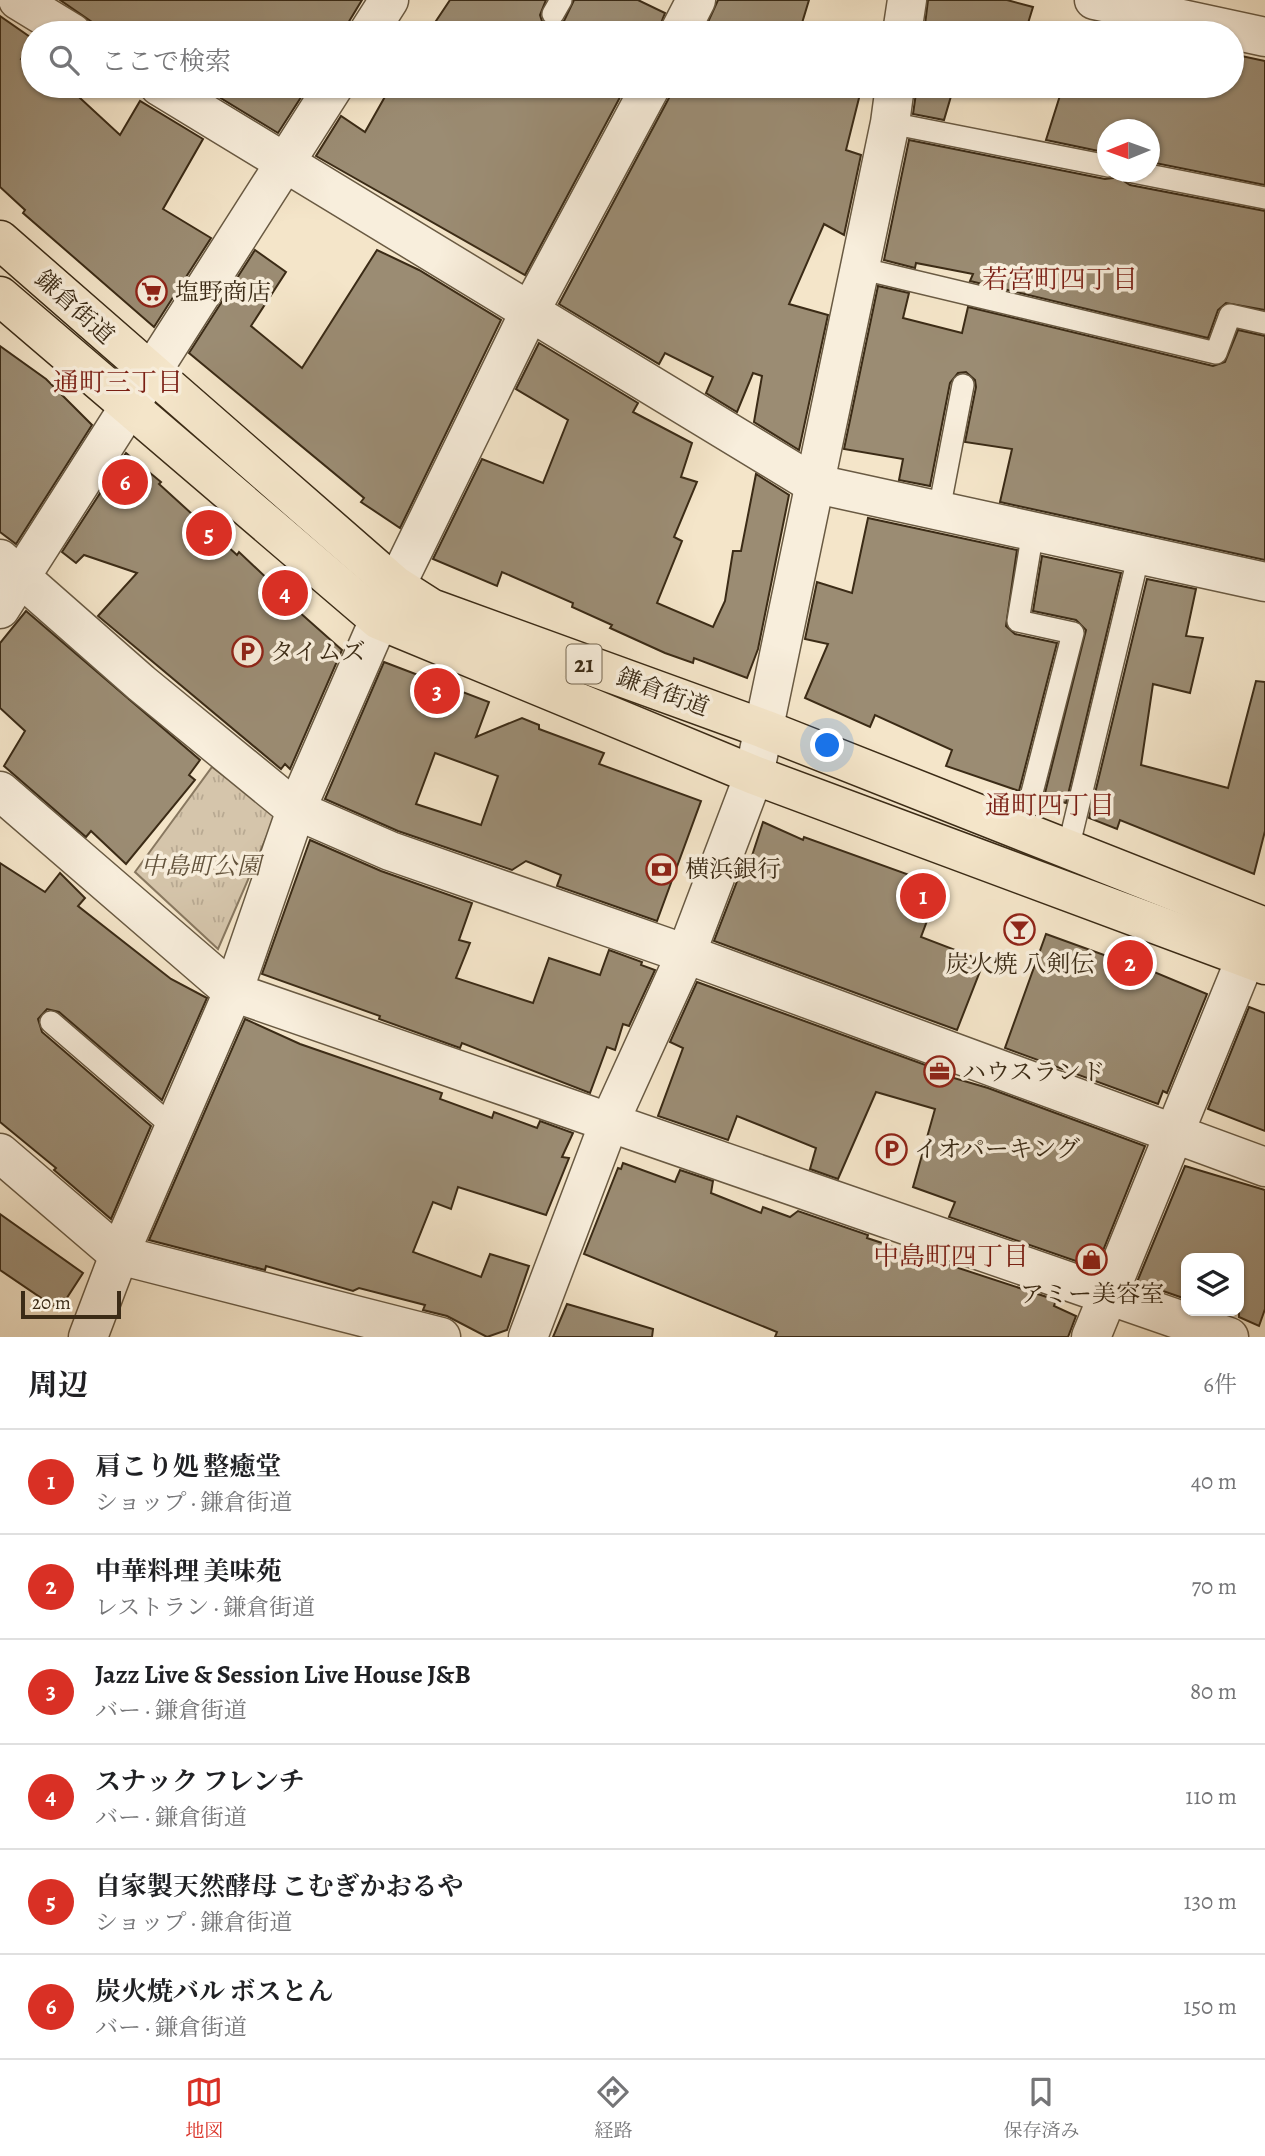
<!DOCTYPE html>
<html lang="ja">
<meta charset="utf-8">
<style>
body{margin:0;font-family:Alegreya,"Noto Serif JP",serif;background:#f2f2f2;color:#202124}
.controls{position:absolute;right:21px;bottom:21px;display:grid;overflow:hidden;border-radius:14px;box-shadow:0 2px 5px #0004}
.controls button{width:63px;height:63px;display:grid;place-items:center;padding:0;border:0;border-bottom:2px solid #e0e0e0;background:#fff;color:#202124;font:35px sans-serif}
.compass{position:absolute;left:1097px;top:119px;width:63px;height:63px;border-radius:50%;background:#fff;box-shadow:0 2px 5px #0004;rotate:269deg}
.scale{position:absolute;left:21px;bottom:18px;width:100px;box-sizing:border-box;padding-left:7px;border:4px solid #3b2b16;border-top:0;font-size:19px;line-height:24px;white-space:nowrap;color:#3b2b16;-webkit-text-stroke:5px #f8eedc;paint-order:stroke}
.you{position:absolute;left:828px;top:746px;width:24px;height:24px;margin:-18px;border:5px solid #fff;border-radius:50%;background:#1a73e8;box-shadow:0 0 0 10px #1a73e833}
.badge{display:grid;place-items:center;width:46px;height:46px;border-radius:50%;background:#d93025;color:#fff;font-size:23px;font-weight:700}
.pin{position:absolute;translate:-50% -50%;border:4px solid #fff;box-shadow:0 2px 7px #0006}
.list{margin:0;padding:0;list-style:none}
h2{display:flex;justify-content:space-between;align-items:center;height:91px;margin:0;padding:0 28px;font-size:30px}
h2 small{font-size:23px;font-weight:400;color:#757577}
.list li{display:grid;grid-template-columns:46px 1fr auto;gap:21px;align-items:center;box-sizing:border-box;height:105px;padding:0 28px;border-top:2px solid #e0e0e0}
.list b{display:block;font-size:26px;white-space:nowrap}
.list p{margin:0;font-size:23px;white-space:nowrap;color:#757577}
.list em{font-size:23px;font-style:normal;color:#757577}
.icon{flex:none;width:38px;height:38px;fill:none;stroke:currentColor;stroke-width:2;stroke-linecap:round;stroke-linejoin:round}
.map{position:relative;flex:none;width:1265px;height:1337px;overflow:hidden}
.search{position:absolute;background:#fff;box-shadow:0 2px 5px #0004;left:21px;right:21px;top:21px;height:77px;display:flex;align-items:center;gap:18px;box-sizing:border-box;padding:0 24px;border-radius:38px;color:#757577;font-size:26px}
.sheet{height:721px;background:#fff}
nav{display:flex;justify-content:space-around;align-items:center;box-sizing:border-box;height:98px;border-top:2px solid #e0e0e0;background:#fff;font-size:19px;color:#757577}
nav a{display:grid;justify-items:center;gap:4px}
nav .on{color:#d93025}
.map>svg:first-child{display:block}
.park{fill:url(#park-tufts);stroke:#887860;stroke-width:2}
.building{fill:#9b8c73;stroke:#3b2b16;stroke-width:2;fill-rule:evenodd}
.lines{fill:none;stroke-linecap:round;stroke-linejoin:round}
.service-casing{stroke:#695a43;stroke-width:24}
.minor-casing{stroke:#695a43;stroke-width:41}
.primary-casing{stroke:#3b2b16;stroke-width:41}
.service{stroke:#f8eedc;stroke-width:21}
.minor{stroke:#f8eedc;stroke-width:38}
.primary{stroke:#f4e5c9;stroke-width:38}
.labels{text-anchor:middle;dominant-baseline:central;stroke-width:7;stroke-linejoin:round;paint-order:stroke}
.shield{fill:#f8eedc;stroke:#746651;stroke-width:2}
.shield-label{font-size:23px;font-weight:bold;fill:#3b2b16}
.poi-label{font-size:24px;fill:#3b2b16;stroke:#f8eedc;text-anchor:start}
.street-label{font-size:24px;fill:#3b2b16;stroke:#f8eedc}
.park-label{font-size:24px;font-style:italic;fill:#62523b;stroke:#f8eedc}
.neighbourhood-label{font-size:26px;fill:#7a1f14;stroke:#f8eedc}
</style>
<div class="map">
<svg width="1265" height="1337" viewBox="0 0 1265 1337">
<defs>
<pattern id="park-tufts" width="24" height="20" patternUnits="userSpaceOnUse" patternTransform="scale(1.75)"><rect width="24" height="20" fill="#d5c5ab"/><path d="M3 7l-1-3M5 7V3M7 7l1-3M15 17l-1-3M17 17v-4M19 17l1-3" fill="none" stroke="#b8a992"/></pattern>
</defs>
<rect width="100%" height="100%" fill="#f4e5c9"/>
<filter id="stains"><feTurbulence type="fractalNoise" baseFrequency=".00286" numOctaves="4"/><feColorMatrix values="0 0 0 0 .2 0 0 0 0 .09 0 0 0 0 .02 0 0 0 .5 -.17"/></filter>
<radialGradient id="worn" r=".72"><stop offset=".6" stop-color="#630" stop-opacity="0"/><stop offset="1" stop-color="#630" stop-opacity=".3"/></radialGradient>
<polygon class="park" points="212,767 276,815 218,949 135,872"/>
<g class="building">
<polygon points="60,0 362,0 342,33 108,33"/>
<polygon points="450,0 546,0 540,15 542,21 552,27 564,21 574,0 638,0 665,13 657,33 428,33"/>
<polygon points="718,0 809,0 799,33 703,33"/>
<polygon points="928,0 1007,0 1033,7 1025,33 924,33"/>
<polygon points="0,16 33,39 33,44 21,59 33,69 33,86 67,86 120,135 140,101 203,139 163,209 211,238 154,327 23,213 25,210 0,187"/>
<polygon points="1232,54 1265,61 1265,185 1150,162 1150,130 1108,130 1108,153 1046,140 1063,86 1232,86"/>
<polygon points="201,86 296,86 305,91 278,133"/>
<polygon points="391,86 626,86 525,275 316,156 341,116 365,132"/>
<polygon points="673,86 862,86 846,150 861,155 844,235 824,224 789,304 828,315 799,450 754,422 762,376 753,373 737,412 706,393 713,377 665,353 659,364 559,304 670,96"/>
<polygon points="917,86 954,86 944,120 913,114"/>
<polygon points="909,140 1105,179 1113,178 1120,172 1124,181 1130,185 1265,211 1265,310 1226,303 1218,310 1208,338 970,281 973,274 916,263 915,268 884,260"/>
<polygon points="255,250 286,272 251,326 302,368 377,250 419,270 501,320 400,528 361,502 364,498 189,353"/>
<polygon points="878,286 909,293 903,318 962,333 968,307 1213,366 1225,362 1238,330 1265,336 1265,560 1000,502 1012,449 965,442 976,387 975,380 966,372 958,373 950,383 930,486 899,480 903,459 844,449"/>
<polygon points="539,343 638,403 633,412 692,443 681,477 697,482 674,537 682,541 657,603 713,627 725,601 733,551 741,551 756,474 789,495 758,649 747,678 694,658 693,663 665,653 610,628 612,625 572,607 573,603 502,572 497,586 433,559 482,459 543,483 568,420 516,389"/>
<polygon points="0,346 46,379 92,425 16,544 0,532"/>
<polygon points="126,453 161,482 159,484 237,555 239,552 291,601 289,603 342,650 290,769 285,764 281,769 98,616 137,573 84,555 76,563 62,552"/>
<polygon points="868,518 1017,550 1006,626 1015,634 1057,643 1019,791 946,766 952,750 875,715 870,727 805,698 828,644 805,639 817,582 852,593"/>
<polygon points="1042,556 1121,573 1066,803 1044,797 1086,630 1076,620 1033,611"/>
<polygon points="1147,579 1196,589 1186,636 1203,638 1190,693 1153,684 1141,765 1228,788 1256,681 1265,682 1265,831 1254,874 1120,820 1117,829 1089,818"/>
<polygon points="26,611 200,760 189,775 195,780 126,864 91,831 86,837 4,766 25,731 0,708 0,643"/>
<path d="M384,662L489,702L476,737L522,718L539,725V729L604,753L599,764L701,801L657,921L557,886L561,875L526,861L512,870L398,831L325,799ZM435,753L498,776L481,825L416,804Z"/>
<polygon points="763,822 803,840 804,837 940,886 921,937 984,961 957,1030 714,941 743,866 748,868"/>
<polygon points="310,840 381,871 472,903 459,940 470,943 456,978 533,1003 549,958 600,975 609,950 642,962 641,965 655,970 629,1026 623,1024 615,1050 607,1047 590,1093 462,1043 460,1048 379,1019 380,1016 262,974"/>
<polygon points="0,863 45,892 60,873 85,898 78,906 171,979 207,998 162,1100 59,1012 47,1009 38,1019 42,1032 151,1126 111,1219 54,1170 56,1168 0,1122"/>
<polygon points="1046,934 1115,959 1116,956 1207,994 1167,1093 1163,1091 1158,1104 1005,1048"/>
<polygon points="697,982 942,1071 940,1074 988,1088 1145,1146 1096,1268 949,1217 955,1202 913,1187 935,1109 876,1092 838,1179 810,1169 816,1148 737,1116 728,1140 658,1116 683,1048 670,1042"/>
<polygon points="1249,1007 1265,1013 1265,1131 1208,1109"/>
<polygon points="245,1019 300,1044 442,1093 440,1099 492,1118 494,1112 537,1128 540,1121 573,1133 562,1157 569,1158 546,1215 458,1187 451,1209 433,1202 413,1252 481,1277 490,1254 529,1266 507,1330 487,1337 447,1316 423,1310 425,1305 359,1288 353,1291 266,1266 265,1270 149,1240"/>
<polygon points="623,1163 675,1182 680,1170 713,1181 711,1193 761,1213 763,1207 790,1217 798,1211 868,1235 867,1238 1056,1300 1054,1306 1076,1316 1068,1337 775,1337 777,1332 584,1254 618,1168 621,1169"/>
<polygon points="1185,1166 1265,1190 1265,1309 1259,1326 1239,1317 1239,1258 1186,1258 1186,1299 1137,1282"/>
<polygon points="0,1214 83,1273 59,1310 0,1270"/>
<polygon points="567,1304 653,1329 652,1337 553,1337"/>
</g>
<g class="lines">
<defs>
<g id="service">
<polyline points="553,14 561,0"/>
<polyline points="890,123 1108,166"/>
<polyline points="1133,172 1265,198"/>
<polyline points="859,268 1216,353 1230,315 1265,323"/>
<polyline points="939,510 963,385"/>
<polyline points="1028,808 1073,633 1018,621 1033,531"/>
<polyline points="1068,849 1139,554"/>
<polyline points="51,1022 174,1128"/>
</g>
<g id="minor">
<polyline points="18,0 72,33"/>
<polyline points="1094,0 1265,37"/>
<polyline points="368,33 389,0"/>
<polyline points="679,33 696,0"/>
<polyline points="902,33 907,0"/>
<polyline points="159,86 812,483 1265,582"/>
<polyline points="0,559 141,683 296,810 390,851 686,954 1265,1167"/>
<polyline points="0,609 334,86"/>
<polyline points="0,791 233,992 1229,1337"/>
<polyline points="0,1153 119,1255 441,1337"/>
<polyline points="88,1337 119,1255 233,992 296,810 379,620 530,311 651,86"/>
<polyline points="528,1337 609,1123 686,954 754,775 890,123 895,86"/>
<polyline points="1091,1337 1258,928"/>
</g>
<g id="primary">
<polyline points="0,240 395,585 431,608 764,729 1265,927"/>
<polyline points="0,296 379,620 754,775 1265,965"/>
</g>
</defs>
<use href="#service" class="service-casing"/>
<use href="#minor" class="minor-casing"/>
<use href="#primary" class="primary-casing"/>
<use href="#service" class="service"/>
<use href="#minor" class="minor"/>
<use href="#primary" class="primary"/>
</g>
<defs>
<symbol id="supermarket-ring" viewBox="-11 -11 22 22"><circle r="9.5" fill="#f8eedc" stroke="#8f2418" stroke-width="1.5"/><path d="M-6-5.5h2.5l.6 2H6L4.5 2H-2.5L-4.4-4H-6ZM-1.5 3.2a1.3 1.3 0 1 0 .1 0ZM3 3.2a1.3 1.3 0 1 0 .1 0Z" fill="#8f2418"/></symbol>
<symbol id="parking-ring" viewBox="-11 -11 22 22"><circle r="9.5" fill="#f8eedc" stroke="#8f2418" stroke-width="1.5"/><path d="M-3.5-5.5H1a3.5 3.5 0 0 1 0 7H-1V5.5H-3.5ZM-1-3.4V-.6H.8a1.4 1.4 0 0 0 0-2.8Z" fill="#8f2418"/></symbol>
<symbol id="bank-ring" viewBox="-11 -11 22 22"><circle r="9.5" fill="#f8eedc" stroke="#8f2418" stroke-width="1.5"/><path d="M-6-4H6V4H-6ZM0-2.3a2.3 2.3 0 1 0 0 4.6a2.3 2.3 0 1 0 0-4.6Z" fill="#8f2418"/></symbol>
<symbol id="bar-ring" viewBox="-11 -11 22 22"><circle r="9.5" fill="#f8eedc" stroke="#8f2418" stroke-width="1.5"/><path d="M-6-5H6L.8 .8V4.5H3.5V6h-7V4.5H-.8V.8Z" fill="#8f2418"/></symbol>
<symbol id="office-ring" viewBox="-11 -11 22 22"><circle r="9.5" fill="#f8eedc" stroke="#8f2418" stroke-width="1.5"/><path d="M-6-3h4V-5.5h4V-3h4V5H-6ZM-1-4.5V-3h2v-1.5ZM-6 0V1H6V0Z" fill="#8f2418"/></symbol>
<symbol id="shop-ring" viewBox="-11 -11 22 22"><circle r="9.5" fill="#f8eedc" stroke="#8f2418" stroke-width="1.5"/><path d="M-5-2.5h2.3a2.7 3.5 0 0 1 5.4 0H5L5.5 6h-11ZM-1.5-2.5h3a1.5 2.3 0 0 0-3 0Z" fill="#8f2418"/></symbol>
</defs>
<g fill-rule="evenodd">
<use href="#supermarket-ring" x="134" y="274" width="35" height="35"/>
<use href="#parking-ring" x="230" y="634" width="35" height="35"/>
<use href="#bank-ring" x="644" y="852" width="35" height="35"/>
<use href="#bar-ring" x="1002" y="912" width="35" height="35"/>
<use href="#office-ring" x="922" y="1054" width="35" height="35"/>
<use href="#parking-ring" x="874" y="1132" width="35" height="35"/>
<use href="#shop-ring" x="1074" y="1242" width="35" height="35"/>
</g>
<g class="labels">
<rect class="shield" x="566.5" y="644.5" width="35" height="39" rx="5"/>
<g class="shield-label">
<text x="584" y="664">21</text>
</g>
<g class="poi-label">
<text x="175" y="292">塩野商店</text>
<text x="270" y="652">タイムズ</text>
<text x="685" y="869">横浜銀行</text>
<text x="1020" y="964" text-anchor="middle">炭火焼 八剣伝</text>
<text x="962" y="1072">ハウスランド</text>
<text x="914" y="1149">イオパーキング</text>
<text x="1092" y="1294" text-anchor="middle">アミー美容室</text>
</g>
<g class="street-label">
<text transform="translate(75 307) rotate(42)">鎌倉街道</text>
<text transform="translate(663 692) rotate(20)">鎌倉街道</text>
</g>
<g class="park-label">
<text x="201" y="866">中島町公園</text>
</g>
<g class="neighbourhood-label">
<text x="1060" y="279">若宮町四丁目</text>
<text x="118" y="382">通町三丁目</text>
<text x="1050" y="805">通町四丁目</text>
<text x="951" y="1256">中島町四丁目</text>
</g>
</g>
<rect width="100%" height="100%" filter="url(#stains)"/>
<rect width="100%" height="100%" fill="url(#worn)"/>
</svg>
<div class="controls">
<button><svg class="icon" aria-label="layers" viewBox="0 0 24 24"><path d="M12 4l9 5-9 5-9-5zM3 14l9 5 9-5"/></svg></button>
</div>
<svg class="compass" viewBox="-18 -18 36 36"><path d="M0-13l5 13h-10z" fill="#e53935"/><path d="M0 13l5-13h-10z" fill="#757577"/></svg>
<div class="scale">20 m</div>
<div class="you"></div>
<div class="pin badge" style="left:923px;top:896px">1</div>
<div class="pin badge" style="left:1130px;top:963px">2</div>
<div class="pin badge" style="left:437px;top:691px">3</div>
<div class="pin badge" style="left:285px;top:593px">4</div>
<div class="pin badge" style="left:209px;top:533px">5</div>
<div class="pin badge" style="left:125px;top:482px">6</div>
<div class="search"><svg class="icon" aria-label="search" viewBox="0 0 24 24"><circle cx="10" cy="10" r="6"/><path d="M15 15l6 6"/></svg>ここで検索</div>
</div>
<section class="sheet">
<h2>周辺<small>6件</small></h2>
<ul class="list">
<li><span class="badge">1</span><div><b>肩こり処 整癒堂</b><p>ショップ · 鎌倉街道</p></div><em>40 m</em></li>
<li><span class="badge">2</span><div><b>中華料理 美味苑</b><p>レストラン · 鎌倉街道</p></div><em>70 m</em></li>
<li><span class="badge">3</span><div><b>Jazz Live &amp; Session Live House J&amp;B</b><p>バー · 鎌倉街道</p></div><em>80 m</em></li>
<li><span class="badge">4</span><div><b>スナック フレンチ</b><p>バー · 鎌倉街道</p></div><em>110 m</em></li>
<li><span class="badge">5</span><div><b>自家製天然酵母 こむぎかおるや</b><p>ショップ · 鎌倉街道</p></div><em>130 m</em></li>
<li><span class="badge">6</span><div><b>炭火焼バル ボスとん</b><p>バー · 鎌倉街道</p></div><em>150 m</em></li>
</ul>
</section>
<nav>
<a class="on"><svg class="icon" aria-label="map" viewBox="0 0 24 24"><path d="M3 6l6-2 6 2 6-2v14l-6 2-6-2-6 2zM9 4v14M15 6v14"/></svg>地図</a>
<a><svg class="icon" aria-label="directions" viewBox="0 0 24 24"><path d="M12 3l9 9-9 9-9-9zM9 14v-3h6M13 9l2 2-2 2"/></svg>経路</a>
<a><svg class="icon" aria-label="saved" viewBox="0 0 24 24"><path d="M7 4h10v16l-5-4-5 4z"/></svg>保存済み</a>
</nav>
